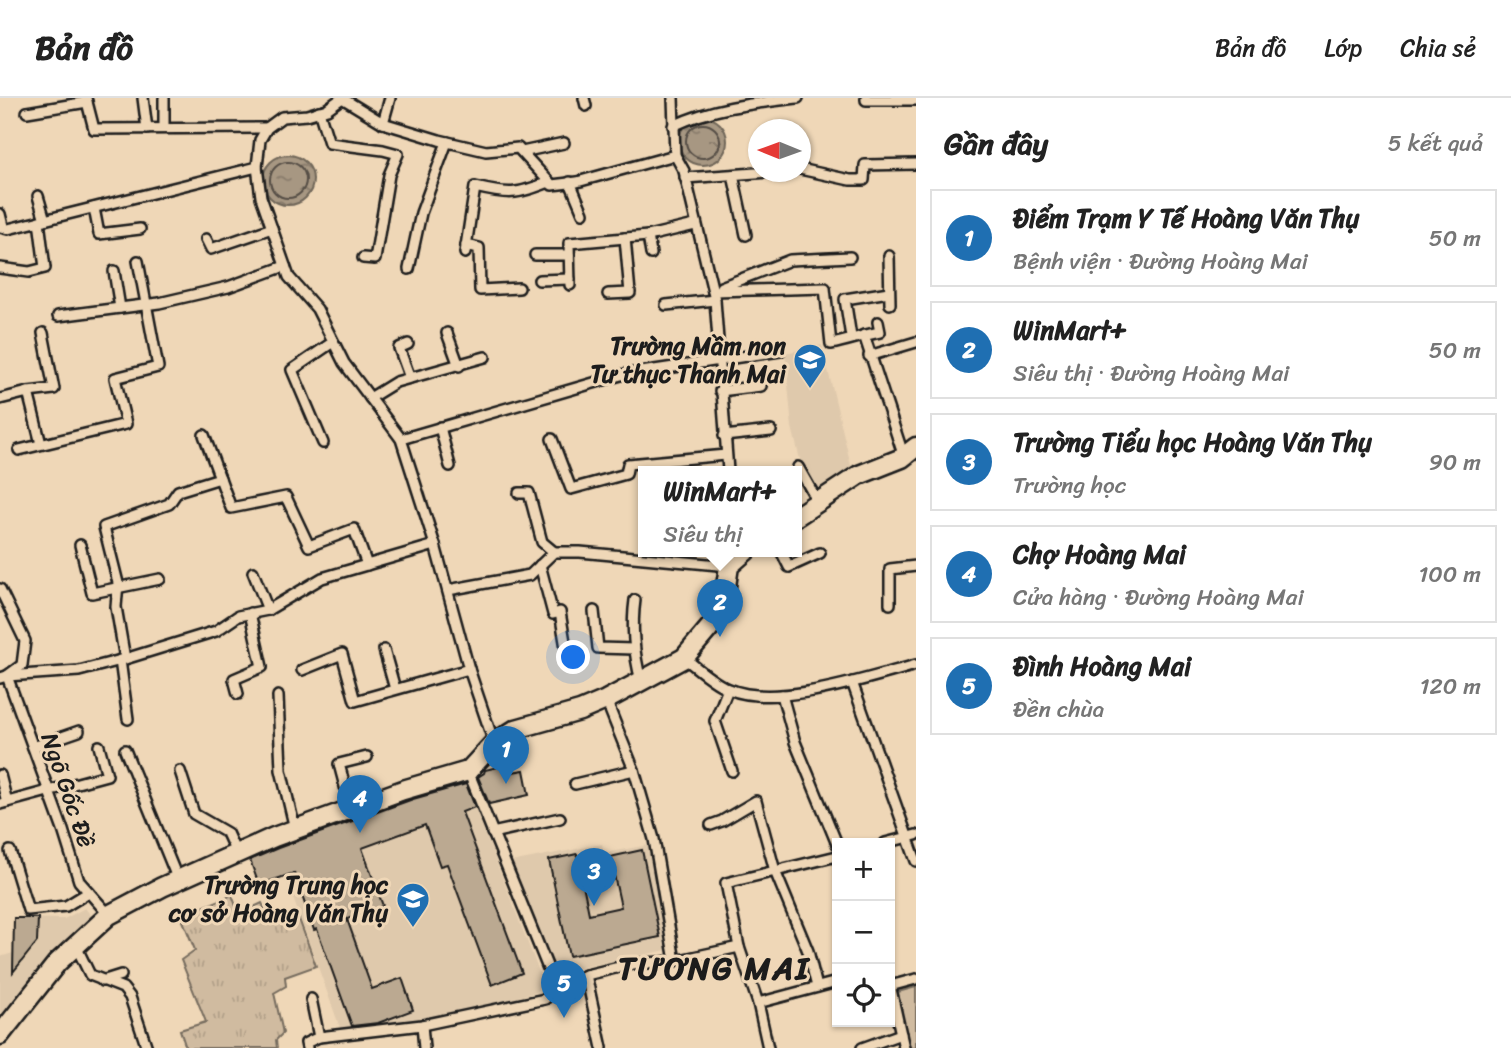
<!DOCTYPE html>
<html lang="vi">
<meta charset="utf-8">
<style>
body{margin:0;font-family:Sriracha,sans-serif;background:#f2f2f2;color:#222}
.controls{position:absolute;right:21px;bottom:21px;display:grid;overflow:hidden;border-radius:0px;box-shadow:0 2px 5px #0004}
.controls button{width:63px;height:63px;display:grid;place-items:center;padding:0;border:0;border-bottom:2px solid #e0e0e0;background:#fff;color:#222;font:35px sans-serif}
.compass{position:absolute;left:748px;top:21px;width:63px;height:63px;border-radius:50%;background:#fff;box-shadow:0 2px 5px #0004;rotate:271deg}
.you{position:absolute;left:574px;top:560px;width:24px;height:24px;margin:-18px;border:5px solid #fff;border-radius:50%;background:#1a73e8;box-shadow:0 0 0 10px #1a73e833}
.badge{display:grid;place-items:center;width:46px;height:46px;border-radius:50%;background:#1f6fb2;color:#fff;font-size:23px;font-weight:700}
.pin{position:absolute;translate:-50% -58px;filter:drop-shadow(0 2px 4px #0008)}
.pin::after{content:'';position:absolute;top:37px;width:24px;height:21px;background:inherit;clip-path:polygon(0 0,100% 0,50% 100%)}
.popup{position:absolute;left:638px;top:368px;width:164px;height:91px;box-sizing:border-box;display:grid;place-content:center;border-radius:0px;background:#fff;filter:drop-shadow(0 2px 5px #0005);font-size:23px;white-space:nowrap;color:#767676}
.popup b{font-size:26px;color:#222}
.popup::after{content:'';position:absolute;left:50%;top:100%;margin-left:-14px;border:14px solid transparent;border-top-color:#fff}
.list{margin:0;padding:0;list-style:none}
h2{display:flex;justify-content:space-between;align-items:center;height:91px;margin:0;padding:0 28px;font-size:30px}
h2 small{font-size:23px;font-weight:400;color:#767676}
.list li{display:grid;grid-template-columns:46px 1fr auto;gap:21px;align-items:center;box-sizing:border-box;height:98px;margin:0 14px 14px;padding:0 14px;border:2px solid #e0e0e0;border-radius:0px}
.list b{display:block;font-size:26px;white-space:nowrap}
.list p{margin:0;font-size:23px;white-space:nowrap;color:#767676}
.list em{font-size:23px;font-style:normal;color:#767676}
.icon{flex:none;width:38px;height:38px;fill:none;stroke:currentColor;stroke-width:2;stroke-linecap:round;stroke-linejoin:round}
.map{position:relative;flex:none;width:916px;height:950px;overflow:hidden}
header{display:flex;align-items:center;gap:42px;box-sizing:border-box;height:98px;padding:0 35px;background:#fff;border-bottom:2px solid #e0e0e0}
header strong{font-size:33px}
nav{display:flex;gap:38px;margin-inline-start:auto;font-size:24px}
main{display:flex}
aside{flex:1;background:#fff}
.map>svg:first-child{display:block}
.built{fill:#dfc9ac}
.grass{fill:url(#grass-tufts);stroke:#766c5e;stroke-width:2}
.green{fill:#d0bba0;stroke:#766c5e;stroke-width:2}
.water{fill:url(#water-ripples);stroke:#6f6659;stroke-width:2}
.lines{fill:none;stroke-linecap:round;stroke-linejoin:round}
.shore{stroke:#544d45;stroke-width:2}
.building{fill:#bba991;stroke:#1c1c1c;stroke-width:2}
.service-casing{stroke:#1c1c1c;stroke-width:14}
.minor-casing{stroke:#1c1c1c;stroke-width:23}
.service{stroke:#efd7b7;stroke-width:9}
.minor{stroke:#efd7b7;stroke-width:18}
.labels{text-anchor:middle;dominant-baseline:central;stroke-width:6;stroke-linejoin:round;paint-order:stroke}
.poi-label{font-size:24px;font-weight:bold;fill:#1c1c1c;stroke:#efd7b7;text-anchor:end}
.street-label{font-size:24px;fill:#1c1c1c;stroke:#efd7b7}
.district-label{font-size:32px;font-weight:bold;letter-spacing:2px;fill:#1c1c1c;stroke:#efd7b7}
</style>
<header>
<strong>Bản đồ</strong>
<nav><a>Bản đồ</a><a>Lớp</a><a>Chia sẻ</a></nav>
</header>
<main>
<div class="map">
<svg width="916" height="950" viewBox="0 0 916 950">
<defs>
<pattern id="grass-tufts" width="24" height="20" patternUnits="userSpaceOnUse" patternTransform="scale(1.75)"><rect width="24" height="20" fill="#d0bba0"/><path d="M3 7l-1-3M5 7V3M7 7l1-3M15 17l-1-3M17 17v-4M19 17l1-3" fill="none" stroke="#b2a089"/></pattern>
<pattern id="water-ripples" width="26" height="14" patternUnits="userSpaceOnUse" patternTransform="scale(1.75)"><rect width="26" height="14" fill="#a79782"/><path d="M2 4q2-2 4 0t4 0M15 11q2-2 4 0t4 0" fill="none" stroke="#877a6a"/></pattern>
</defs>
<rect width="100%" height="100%" fill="#efd7b7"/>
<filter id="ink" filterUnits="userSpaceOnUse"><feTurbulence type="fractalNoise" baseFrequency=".0143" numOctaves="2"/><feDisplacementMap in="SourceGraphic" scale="14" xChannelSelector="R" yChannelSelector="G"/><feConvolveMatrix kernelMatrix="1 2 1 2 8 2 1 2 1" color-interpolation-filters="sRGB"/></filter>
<g filter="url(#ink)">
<g class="built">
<polygon points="822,247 853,376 817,398 803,374 792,329 785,255"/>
<polygon points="475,709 543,884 537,894 423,926 343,938 285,778"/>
<polygon points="602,746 604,755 649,747 667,852 555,875 511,764"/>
<polygon points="85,810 96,824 0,925 0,859 16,854 13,851 14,820 64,821"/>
</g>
<polygon class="grass" points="232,797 239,816 262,805 270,823 299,821 316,868 285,879 286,888 274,895 283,935 276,942 277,950 186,950 180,932 206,924 181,862 195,852 181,818"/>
<polygon class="green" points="916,889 916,950 908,950 898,894"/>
<g class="water">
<circle cx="703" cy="43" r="24"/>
<circle cx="288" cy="82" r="25"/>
</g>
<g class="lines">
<g class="shore">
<circle cx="703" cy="43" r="17"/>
<circle cx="288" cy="82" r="18"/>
</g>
</g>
<g class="building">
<polygon points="510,666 512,674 524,672 529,697 489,706 478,679 484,675 485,672"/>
<polygon points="466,686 475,709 462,714 522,875 492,887 447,766 440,768 425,727 362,750 383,808 347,821 372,891 402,880 413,912 378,925 352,928 317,831 314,832 294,775 259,787 250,762 278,750 413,701"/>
<polygon points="642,752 660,839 569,858 549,762 577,756 589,816 621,809 610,759"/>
<polygon points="14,820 38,820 37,844 13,874"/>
</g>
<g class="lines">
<defs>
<g id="service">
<polyline points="86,0 94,31 267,30"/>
<polyline points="143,0 147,31"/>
<polyline points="164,0 164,30"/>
<polyline points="342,0 327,11 307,17 282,19 267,30 260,42 257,69 261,99 289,179 317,211 344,265 401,341 435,447 469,571 494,645"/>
<polyline points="342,0 383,25 439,42 486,53 518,50 552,87 577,84 675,57"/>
<polyline points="584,0 586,8"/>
<polyline points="673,0 675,57 684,73 715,202 728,373"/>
<polyline points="866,0 866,2 916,2"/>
<polyline points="319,13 329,45 383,52 398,56 389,77 375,161 363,160"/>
<polyline points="27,14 87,4"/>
<polyline points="383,25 390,0"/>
<path d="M673,28C713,9 755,5 798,0"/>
<polyline points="522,54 564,45"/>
<polyline points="800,71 850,82 864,82 865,67 916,66"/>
<polyline points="733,77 746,137"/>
<polyline points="685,80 770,74"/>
<polyline points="570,84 583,115"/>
<polyline points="38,98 45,122"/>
<polyline points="94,110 99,136 140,131"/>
<polyline points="0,116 3,128"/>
<polyline points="0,129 8,131 257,69"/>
<polyline points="648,138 651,156"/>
<polyline points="206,141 211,151 272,130"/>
<polyline points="466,147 479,150 480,192 519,190"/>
<path d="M465,155L475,89C509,97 516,97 549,84"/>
<polyline points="535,157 569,157"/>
<polyline points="889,158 890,206"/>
<polyline points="0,170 29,174 45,170 39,123"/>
<polyline points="409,171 421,115 447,44"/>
<polyline points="114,173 120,210"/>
<polyline points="539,182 570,181"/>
<polyline points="570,187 569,145 648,138 695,127"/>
<polyline points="721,189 790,162 850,159"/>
<path d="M713,193L825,190L831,246C848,243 863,237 880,234L878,224"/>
<polyline points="608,196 630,195 625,140"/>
<polyline points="666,207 715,202"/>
<polyline points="58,218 159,205 228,189 285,168"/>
<polyline points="447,235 459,268"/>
<polyline points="864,237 904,359"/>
<polyline points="851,239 845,201 889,194"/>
<polyline points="408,246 399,250 410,280"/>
<polyline points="869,258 916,244"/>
<polyline points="720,293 761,288"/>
<polyline points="28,294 54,291 43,235"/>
<polyline points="370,300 396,284 485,259"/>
<polyline points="0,301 28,294 41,346"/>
<polyline points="440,329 450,368"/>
<polyline points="204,337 231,410 286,399 309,448 354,431 367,467"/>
<polyline points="724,338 771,333"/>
<polyline points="401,341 621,277 780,253"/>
<polyline points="552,341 571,391 626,376 628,366 726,357"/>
<polyline points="323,345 292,272 333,244"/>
<polyline points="19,352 126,326 115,280 158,269 138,163"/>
<polyline points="798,369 818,404"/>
<polyline points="519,395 529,395 542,444 554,454"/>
<polyline points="80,447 92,495 160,481"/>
<polyline points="781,453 789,469 820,455"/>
<polyline points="540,467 553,516 560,514 567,556"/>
<polyline points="253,474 268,512"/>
<polyline points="0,491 25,543 22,567 7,578"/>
<polyline points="448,492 530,477 554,454 580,454 729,468"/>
<path d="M635,502C631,531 634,556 641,583"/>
<polyline points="890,506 890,471 916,468"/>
<polyline points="594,513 598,550 634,551"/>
<polyline points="384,552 395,591"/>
<path d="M684,560C698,570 713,585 729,591C776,611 867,580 916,567"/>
<polyline points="125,561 116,509 118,485 104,429 169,406 178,393 220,380"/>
<polyline points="120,562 128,621"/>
<polyline points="302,572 342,556 355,603 469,571"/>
<polyline points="7,578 79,573 125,561 216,533 238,518 268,512 322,480 435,447"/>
<polyline points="0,580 7,578 63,732 79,783 109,817"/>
<polyline points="852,584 916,763"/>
<polyline points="728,591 715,623 732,673"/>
<polyline points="238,596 234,581 262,569 250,515"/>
<polyline points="782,597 795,644 837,746"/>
<polyline points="278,598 281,672 295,731"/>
<polyline points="606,602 634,672 654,741 675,863"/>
<polyline points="33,649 79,633"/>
<polyline points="125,652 178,782"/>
<polyline points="180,673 194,716 227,735 237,757"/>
<polyline points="468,673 556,890 586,877 632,866 675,863 739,849"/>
<polyline points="0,677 7,704"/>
<polyline points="575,686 634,672"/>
<polyline points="0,706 107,677 99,648"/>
<polyline points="351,711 339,666 367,659"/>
<polyline points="711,727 722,723 756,703 775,773 808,853 817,889"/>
<polyline points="492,735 560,720"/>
<polyline points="885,745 916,737"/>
<polyline points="10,753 28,812 66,808 89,794"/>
<polyline points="837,758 726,785 739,849 758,905 837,884"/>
<polyline points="76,848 90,877 123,890 130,899 147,950"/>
<polyline points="586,877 602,950"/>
<polyline points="102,883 121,877"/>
<polyline points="890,887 904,950"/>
<polyline points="890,888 916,881"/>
<polyline points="758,905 768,950"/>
<polyline points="422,927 424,950"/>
<polyline points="319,939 422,927 545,901 556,890"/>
<polyline points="307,950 306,945 319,939 311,901"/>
<polyline points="862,950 901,936"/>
</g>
<g id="minor">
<polyline points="797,418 859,377 902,360 916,349"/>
<polyline points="0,937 57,865 109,817 162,789 274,739 403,692 468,673 494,645 516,631 580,613 606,602 684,560 722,515 729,468 746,453"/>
</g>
</defs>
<use href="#service" class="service-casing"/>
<use href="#minor" class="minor-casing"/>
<use href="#service" class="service"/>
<use href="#minor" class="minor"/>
</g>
</g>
<defs>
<symbol id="school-pin" viewBox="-11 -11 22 30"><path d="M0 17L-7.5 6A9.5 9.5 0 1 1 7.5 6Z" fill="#1f6fb2" stroke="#efd7b7"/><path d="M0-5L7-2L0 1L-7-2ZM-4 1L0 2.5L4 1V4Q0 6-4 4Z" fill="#fff"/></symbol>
</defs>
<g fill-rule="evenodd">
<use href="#school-pin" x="791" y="243" width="38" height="52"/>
<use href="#school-pin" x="394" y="782" width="38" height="52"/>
</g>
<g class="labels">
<g class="poi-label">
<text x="786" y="248">Trường Mầm non<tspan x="786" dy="28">Tư thục Thanh Mai</tspan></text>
<text x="388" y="787">Trường Trung học<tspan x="388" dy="28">cơ sở Hoàng Văn Thụ</tspan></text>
</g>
<g class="street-label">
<text transform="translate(68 692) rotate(71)">Ngõ Gốc Đề</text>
</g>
<g class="district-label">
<text x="714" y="870">TƯƠNG MAI</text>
</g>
</g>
</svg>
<div class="controls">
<button>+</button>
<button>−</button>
<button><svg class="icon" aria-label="locate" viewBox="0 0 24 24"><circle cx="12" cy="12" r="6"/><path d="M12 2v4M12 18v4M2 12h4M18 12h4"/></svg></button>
</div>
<svg class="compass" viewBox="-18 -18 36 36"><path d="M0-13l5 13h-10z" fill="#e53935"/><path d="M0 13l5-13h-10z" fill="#767676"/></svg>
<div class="you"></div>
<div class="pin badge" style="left:506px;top:686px">1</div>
<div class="pin badge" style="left:720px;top:539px">2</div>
<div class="popup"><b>WinMart+</b>Siêu thị</div>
<div class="pin badge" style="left:594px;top:808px">3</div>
<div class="pin badge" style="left:360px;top:735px">4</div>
<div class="pin badge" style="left:564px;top:920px">5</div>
</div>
<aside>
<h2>Gần đây<small>5 kết quả</small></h2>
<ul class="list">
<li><span class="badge">1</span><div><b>Điểm Trạm Y Tế Hoàng Văn Thụ</b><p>Bệnh viện · Đường Hoàng Mai</p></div><em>50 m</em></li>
<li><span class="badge">2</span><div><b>WinMart+</b><p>Siêu thị · Đường Hoàng Mai</p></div><em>50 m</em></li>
<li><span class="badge">3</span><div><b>Trường Tiểu học Hoàng Văn Thụ</b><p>Trường học</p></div><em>90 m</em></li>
<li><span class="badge">4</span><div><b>Chợ Hoàng Mai</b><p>Cửa hàng · Đường Hoàng Mai</p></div><em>100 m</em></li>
<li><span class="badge">5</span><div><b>Đình Hoàng Mai</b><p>Đền chùa</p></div><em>120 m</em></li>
</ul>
</aside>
</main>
